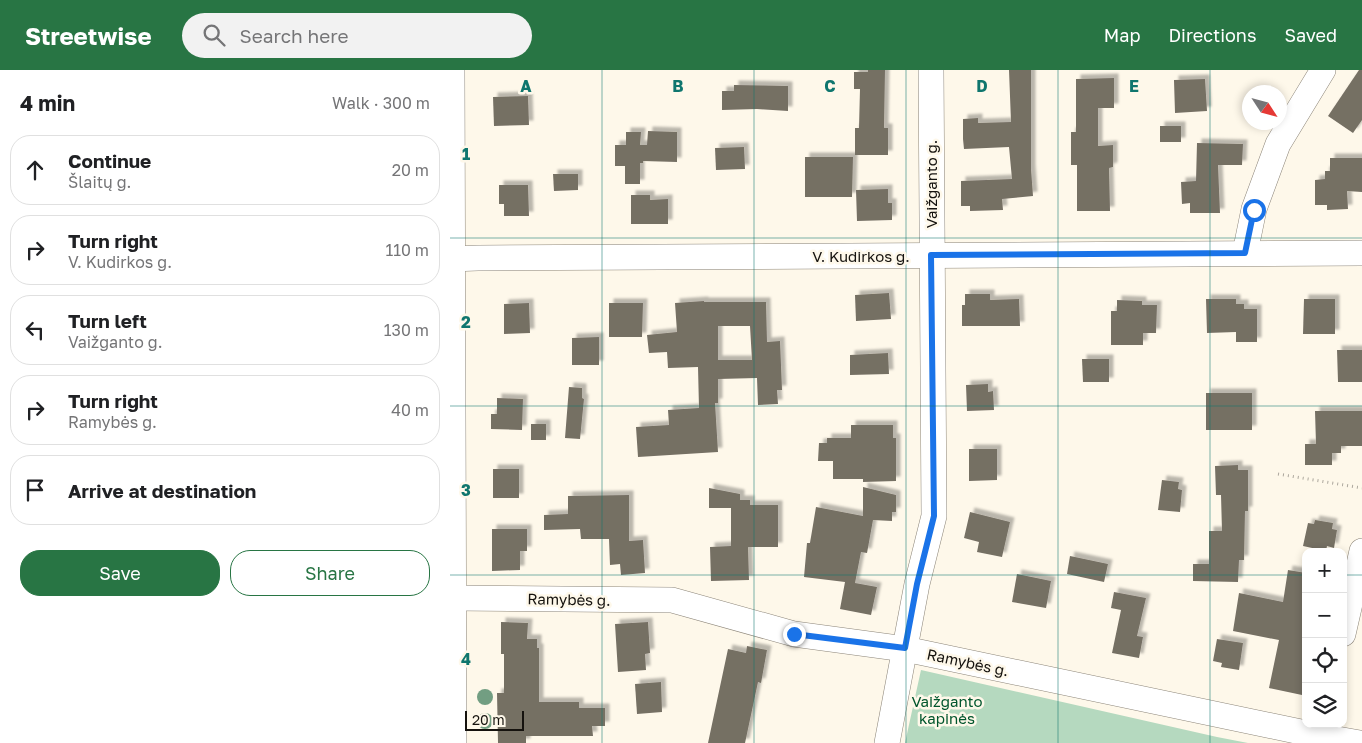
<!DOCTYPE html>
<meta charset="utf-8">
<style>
body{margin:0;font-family:"Golos Text",sans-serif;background:#f2f2f2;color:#202124}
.controls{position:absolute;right:15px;bottom:15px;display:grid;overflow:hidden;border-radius:10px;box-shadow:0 2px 8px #0003}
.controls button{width:45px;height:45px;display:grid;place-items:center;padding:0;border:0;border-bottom:1px solid #e0e0e0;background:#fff;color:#202124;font:25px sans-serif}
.compass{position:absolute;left:792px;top:15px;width:45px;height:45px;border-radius:50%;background:#fff;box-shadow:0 2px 8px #0003;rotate:126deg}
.scale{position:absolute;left:15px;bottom:12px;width:59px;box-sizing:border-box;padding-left:5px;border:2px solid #15120e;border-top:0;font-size:14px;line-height:18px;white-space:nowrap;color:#15120e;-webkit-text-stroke:4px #fef8ea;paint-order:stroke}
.stop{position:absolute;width:15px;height:15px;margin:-11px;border:4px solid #1a73e8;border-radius:50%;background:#fff}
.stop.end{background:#1a73e8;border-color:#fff;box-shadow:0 1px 5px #0008}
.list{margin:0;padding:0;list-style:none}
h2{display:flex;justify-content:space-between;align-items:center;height:65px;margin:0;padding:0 20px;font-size:21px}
h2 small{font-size:16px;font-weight:400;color:#757577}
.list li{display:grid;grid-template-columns:32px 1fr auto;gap:15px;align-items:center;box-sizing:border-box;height:70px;margin:0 10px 10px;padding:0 10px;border:1px solid #e0e0e0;border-radius:20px}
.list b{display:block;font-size:19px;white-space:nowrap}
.list p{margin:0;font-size:16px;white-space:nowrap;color:#757577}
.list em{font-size:16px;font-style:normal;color:#757577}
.actions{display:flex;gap:10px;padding:15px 20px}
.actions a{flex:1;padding:11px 0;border:1px solid #287544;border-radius:20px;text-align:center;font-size:18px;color:#287544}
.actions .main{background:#287544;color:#fff}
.icon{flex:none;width:28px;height:28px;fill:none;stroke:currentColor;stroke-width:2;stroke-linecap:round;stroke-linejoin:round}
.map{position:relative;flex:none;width:912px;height:673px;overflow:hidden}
header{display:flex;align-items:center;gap:30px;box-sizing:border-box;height:70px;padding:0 25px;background:#287544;color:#fff}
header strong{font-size:24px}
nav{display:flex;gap:28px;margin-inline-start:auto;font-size:18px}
.search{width:350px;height:45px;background:#f2f2f2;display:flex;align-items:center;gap:12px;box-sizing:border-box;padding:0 18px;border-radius:28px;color:#757577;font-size:19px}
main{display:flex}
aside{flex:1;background:#fff}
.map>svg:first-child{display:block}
.green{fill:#b5d9bf}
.building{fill:#756f64;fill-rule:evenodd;filter:url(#shadow)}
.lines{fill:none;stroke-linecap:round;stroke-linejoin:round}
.minor-casing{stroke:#8c8579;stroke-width:26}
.path{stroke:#aca79d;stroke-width:3;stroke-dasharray:1 4;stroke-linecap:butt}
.minor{stroke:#fff;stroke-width:25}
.tree{fill:#729e82}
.route{stroke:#1a73e8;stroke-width:6}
.grid{fill:none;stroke:#0f766e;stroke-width:1;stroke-opacity:0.55}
.labels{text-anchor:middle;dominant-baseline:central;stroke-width:5;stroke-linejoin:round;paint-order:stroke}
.street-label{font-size:15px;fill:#15120e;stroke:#fef8ea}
.park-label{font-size:15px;fill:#00552c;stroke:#fef8ea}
.grid-label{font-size:16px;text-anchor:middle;font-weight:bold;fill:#0f766e;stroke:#fef8ea;stroke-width:5;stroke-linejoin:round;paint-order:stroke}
</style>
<header>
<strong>Streetwise</strong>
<div class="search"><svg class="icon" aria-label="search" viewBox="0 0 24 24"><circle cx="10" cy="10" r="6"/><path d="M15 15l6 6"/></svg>Search here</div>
<nav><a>Map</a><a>Directions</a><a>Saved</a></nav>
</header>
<main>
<aside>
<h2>4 min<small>Walk · 300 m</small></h2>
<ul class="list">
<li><svg class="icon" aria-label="ahead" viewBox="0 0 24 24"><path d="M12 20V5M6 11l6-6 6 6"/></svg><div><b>Continue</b><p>Šlaitų g.</p></div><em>20 m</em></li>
<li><svg class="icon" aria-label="right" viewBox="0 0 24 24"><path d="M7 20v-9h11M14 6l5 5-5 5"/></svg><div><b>Turn right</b><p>V. Kudirkos g.</p></div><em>110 m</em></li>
<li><svg class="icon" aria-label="left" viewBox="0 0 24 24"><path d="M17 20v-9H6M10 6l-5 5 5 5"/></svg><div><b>Turn left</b><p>Vaižganto g.</p></div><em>130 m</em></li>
<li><svg class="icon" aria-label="right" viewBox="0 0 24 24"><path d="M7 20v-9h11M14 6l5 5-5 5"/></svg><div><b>Turn right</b><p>Ramybės g.</p></div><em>40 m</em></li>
<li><svg class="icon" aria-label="arrive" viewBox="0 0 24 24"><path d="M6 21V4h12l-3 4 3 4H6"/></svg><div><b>Arrive at destination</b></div></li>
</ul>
<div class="actions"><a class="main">Save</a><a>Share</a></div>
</aside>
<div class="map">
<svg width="912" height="673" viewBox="0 0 912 673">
<defs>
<filter id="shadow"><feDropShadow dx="4.5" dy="-4.5" stdDeviation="1" flood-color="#0004"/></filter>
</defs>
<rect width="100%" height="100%" fill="#fef8ea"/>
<polygon class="green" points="471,600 767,667 798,673 455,673"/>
<g class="building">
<polygon points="418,0 435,0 434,58 438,58 438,85 405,85 405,58 409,58 410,19 404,19 404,2 418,2"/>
<polygon points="559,0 581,0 581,99 583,126 552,129 553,140 520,141 520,136 511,136 511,111 562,109 559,77 514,79 513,69 513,49 528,48 528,53 561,52"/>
<polygon points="909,0 912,0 912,50 903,63 878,46"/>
<polygon points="664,8 664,38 648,38 648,76 663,75 663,97 659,98 660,141 627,141 627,95 621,95 621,62 626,62 626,9"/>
<polygon points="755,9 757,41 725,43 724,10"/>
<polygon points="284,15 338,16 338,41 307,39 272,40 272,21 284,21"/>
<polygon points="78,26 79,55 44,56 43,27"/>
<rect x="710" y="56" width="21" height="16"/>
<polygon points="198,61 227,62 227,92 193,91 193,93 190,93 190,114 175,114 175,96 165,96 165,75 176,75 176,62 191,62 190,75 197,75"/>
<polygon points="747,73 793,74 792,95 768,95 770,143 740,143 740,133 732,134 731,112 746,111"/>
<polygon points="294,77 295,99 266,100 265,78"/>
<polygon points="355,87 403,87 402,127 355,127"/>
<polygon points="880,88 912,88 912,122 897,121 898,139 877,140 877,135 865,135 865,110 875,109 875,101 880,101"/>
<polygon points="103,104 128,104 128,120 104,121"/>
<polygon points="49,115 78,115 79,146 54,146 54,134 49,134"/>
<polygon points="438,119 438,133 442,133 442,150 407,151 406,120"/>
<polygon points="181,125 200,125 200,130 218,129 218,154 181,154"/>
<polygon points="439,223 441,249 406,251 405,225"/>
<polygon points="515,224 540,224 540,230 569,229 570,256 512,256 512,235 515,235"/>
<polygon points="756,229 786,229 786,234 794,234 794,239 807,239 807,272 786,272 786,262 757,263"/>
<polygon points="854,229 885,229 885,264 853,264"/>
<polygon points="667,230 692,231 692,235 707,235 706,263 693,263 693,275 661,275 661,241 667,241"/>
<path d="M254,231V232H316L317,272L330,271L332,320H327L328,334L308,335L307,308L268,309V333H265L268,382L188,387L186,357L219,355L218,340L249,338L248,297L218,298L217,282L199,283L197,265L227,262L225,233ZM268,256H300L302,290H268Z"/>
<polygon points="79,233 80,263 54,264 54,234"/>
<polygon points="159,233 193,233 192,267 159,267"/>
<polygon points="149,267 149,295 122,295 122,268"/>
<polygon points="887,280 912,280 912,312 888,312"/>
<polygon points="438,283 439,304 400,305 400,285"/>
<polygon points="632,289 659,289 659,312 633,312"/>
<polygon points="538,314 538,322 543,321 544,340 517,341 516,315"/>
<polygon points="119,317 132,318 132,328 134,329 130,369 115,368"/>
<rect x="756" y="323" width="46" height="37"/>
<polygon points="47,328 73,329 72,360 41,359 41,344 47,344"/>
<polygon points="865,341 912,341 912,376 891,376 891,383 882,383 882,395 855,395 855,374 866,374"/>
<rect x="81" y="354" width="15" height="16"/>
<polygon points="401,355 443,355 443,368 446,368 446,411 413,412 413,409 383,409 383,391 368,391 369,373 377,373 377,368 401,368"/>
<polygon points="519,379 547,379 547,410 519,411"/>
<polygon points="788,395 788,400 798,400 798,441 795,441 794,490 789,490 788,512 743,511 743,494 759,494 759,461 772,461 771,425 766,425 765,396"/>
<rect x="43" y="399" width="26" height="29"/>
<polygon points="712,410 729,412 728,419 732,420 730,442 708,440"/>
<polygon points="413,417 446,425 446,442 442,442 442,451 423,450 417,483 411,482 405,513 427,517 421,545 390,539 395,512 354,507 357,473 360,473 366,437 413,446"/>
<polygon points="259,418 290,424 290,430 300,430 300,435 328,435 328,477 298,477 299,510 261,511 260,477 281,476 281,438 259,438"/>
<polygon points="179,425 179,471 193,470 195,503 171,505 170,494 160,495 159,469 131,469 130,459 94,460 94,445 118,444 118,426"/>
<polygon points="520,442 560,452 552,487 527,482 529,472 514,468"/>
<polygon points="865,450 883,453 882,459 887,460 884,478 877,476 876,481 853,476 858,453 864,454"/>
<polygon points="42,459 77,459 77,481 70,481 70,500 42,501"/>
<polygon points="620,486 658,494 654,512 617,504"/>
<polygon points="838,500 856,503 856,605 852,625 819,618 829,570 783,561 789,523 833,532"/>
<polygon points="567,504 601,511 596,538 562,532"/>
<polygon points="664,522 696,528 687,566 693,567 689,588 662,583 671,540 661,538"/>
<polygon points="51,552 78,553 77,569 87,569 87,578 89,578 89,632 129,632 129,638 155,638 155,656 142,656 143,666 76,666 76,673 48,673 47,623 54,623 54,584 51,584"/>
<polygon points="198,552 200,583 195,584 196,600 168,602 165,554"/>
<polygon points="767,569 793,573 789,600 771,597 772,593 763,591"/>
<polygon points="297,576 317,580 311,613 308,612 295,673 258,673 278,579 296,583"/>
<polygon points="211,612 212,642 187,644 185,614"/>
</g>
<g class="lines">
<defs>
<g id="minor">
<polyline points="2,0 4,673"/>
<polyline points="795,183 804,139 828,74 873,0"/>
<polyline points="0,189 28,188 912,183"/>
<polyline points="4,528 222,530 344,564 455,579 870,666 910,673"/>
<polyline points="893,564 912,481"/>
<polyline points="437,673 467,514 484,446 481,0"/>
</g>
</defs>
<use href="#minor" class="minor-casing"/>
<polyline class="path" points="828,404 912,418"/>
<use href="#minor" class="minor"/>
</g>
<g class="tree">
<circle cx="35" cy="627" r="8"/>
<circle cx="35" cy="651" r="8"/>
</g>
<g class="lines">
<polyline class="route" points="344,564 455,578 467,514 484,446 481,185 795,183 804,140"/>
</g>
<path class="grid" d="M152,0V673M304,0V673M456,0V673M608,0V673M760,0V673M0,168H912M0,336H912M0,505H856M893,505H912"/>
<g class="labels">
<g class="street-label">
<text transform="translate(481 114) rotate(-90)">Vaižganto g.</text>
<text x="411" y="186">V. Kudirkos g.</text>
<text transform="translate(119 529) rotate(1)">Ramybės g.</text>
<text transform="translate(518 592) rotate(12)">Ramybės g.</text>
</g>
<g class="park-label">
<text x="497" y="631">Vaižganto<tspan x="497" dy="17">kapinės</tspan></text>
</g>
</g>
<g class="grid-label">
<text x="76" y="22">A</text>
<text x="228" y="22">B</text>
<text x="380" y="22">C</text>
<text x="532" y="22">D</text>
<text x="684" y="22">E</text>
<text x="16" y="90">1</text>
<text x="16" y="258">2</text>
<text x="16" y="426">3</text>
<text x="16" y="595">4</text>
</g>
</svg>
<div class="controls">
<button>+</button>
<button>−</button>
<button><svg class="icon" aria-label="locate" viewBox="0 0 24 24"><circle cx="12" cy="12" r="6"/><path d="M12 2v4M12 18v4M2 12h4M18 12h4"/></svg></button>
<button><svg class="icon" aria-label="layers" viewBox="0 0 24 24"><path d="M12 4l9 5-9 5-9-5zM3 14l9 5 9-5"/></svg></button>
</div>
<svg class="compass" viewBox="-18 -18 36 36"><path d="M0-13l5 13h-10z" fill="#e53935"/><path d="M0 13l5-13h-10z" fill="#757577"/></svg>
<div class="scale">20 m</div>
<div class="stop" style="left:804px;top:140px"></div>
<div class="stop end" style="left:344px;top:564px"></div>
</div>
</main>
